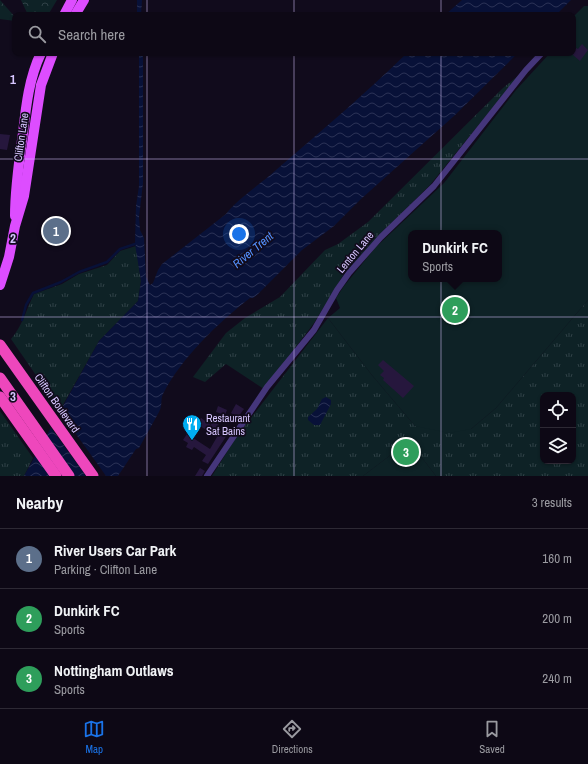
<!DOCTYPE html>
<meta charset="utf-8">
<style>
body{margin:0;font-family:"Archivo Narrow",sans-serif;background:#16111e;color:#f1f3f6}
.controls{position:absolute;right:12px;bottom:12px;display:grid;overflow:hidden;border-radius:8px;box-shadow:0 1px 3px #0004}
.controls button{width:36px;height:36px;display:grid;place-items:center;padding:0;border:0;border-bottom:1px solid #2d2934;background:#0d0815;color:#f1f3f6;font:20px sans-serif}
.you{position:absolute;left:239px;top:234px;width:14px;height:14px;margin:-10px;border:3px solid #fff;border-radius:50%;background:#1a73e8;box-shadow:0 0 0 6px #1a73e833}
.badge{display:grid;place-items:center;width:26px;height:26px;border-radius:50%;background:#1a73e8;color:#fff;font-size:13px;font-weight:700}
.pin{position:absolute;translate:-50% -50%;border:2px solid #fff;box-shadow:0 1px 4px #0006}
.popup{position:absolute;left:408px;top:230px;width:94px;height:52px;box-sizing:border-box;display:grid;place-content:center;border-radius:8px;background:#0d0815;filter:drop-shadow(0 1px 3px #0005);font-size:13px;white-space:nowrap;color:#9a9aa0}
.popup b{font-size:15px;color:#f1f3f6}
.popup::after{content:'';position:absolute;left:50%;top:100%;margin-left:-8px;border:8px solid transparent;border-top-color:#0d0815}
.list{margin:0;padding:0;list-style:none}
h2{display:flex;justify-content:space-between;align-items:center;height:52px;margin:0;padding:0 16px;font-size:17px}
h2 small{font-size:13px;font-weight:400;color:#9a9aa0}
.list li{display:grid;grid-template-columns:26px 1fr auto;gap:12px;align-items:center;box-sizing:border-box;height:60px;padding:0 16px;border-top:1px solid #2d2934}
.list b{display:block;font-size:15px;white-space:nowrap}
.list p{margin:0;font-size:13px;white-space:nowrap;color:#9a9aa0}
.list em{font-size:13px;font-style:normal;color:#9a9aa0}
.icon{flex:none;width:22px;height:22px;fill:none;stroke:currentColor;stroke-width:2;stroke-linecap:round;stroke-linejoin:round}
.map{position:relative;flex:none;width:588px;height:476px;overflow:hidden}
.search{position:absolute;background:#0d0815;box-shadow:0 1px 3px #0004;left:12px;right:12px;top:12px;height:44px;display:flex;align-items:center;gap:10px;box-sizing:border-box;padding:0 14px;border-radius:8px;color:#9a9aa0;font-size:15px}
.sheet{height:232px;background:#0d0815}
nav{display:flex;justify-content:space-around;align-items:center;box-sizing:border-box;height:56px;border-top:1px solid #2d2934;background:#0d0815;font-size:11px;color:#9a9aa0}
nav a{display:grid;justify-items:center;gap:2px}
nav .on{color:#1a73e8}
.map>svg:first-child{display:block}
.grass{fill:url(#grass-tufts);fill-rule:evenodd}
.forest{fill:url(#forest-crowns)}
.pitch{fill:#0e2226;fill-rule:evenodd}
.water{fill:url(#water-waves)}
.pier{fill:#110b1c}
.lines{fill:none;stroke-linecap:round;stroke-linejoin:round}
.stream{stroke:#081138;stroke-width:2.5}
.building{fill:#26173d}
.minor{stroke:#45367b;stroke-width:6}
.primary{stroke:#dd4dff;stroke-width:10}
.trunk{stroke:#ee47bc;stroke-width:11}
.grid{fill:none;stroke:#d7c6ff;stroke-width:1;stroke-opacity:0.55}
.labels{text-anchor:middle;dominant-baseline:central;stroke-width:3.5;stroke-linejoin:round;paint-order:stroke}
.street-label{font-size:11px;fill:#d7c6ff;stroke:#110b1c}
.poi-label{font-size:11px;fill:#d7c6ff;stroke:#110b1c;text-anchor:start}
.water-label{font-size:12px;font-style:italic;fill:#5491ff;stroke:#110b1c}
.grid-label{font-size:13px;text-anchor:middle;font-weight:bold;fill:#d7c6ff;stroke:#110b1c;stroke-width:3.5;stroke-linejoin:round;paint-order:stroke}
</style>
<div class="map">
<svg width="588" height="476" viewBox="0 0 588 476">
<defs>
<pattern id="grass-tufts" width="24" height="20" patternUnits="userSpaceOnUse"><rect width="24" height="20" fill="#0e2226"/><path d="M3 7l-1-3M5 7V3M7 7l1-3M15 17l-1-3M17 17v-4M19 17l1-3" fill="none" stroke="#304147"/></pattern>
<pattern id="forest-crowns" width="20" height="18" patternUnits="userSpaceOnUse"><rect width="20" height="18" fill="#0e2226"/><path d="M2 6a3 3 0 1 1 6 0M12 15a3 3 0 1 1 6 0" fill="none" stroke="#304147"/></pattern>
<pattern id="water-waves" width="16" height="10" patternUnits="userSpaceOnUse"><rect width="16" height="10" fill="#081138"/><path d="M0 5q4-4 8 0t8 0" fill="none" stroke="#2b3256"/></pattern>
</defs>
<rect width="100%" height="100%" fill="#110b1c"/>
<g class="grass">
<polygon points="519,75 430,185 376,238 344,274 314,323 264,389 226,364 205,382 193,377 226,333 245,318 280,297 325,250 338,244 368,222 503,88"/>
<path d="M136,246L141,281L138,301L99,341L60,410L11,339C23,325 26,310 34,294L62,284L79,274L107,265L120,251Z"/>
<path d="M588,300V476H436L409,441L363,476H212L237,436L328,318L371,374L415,426L471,429L496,408ZM543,395H573V461H543Z"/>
<polygon points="0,411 33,458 24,476 0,476"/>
</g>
<g class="forest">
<polygon points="0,0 15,17 15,21 0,19"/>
<polygon points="21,0 57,0 48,15 28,15"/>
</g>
<g class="pitch">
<path d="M584,6H588V300L496,408L471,429L449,433L415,426L371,374L328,318L340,308L336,298L344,286L375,248L444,183L516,90L550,53H573V17ZM411,233H499V279H411Z"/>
<polygon points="409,441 436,476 363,476"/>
</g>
<g class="water">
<polygon points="137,0 142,0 141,15 137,15"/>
<polygon points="462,0 571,0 556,15 445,15"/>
<path d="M139,53H143V183L139,217L140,230L144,238L146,277L150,285L153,283L158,270L162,264L226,214C236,200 262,183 276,170C320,132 365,94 407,53H518L454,116L361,199L334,226L302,250L257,295L253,298H250C218,323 182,357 163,394C160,400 163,405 159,412L139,448L136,449L118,476H24L99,341L138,301L141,281L135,244L136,206L139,186Z"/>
<polygon points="326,397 331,400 331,404 320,425 314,425 308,420 308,417 317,409 322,399"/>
</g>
<polygon class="pier" points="58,409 106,476 86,476 49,425"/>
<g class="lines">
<polyline class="stream" points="22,320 26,305 33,293 61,282 79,272 107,262 120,249 135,244"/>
</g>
<g class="building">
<polygon points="582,44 588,50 580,61 573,55 573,46 578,49"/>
<polygon points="0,134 10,135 7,150 0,149"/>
<polygon points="383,360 414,386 403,398 383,380 384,378 380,375 384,371 378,365"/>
<polygon points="236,404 244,409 238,417 231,413"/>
<polygon points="218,406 227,410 225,415 216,412"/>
<polygon points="201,418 211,425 212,421 219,425 217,429 227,435 208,464 202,461 206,455 194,447 192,450 186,447 188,443 183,440 187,434 210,449 217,437 197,424"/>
<polygon points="200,468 205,471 202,476 195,476"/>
</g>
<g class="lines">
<polyline class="minor" points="207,476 267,387 314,330 337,290 349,273 381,237 434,186 526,70 542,53"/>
<g class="primary">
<polyline points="64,15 72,0"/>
<polyline points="75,15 84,0"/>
<path d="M15,216C15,188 19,161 23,133C26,106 29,78 41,53"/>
<polyline points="0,285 9,257 15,226 24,196 41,85 53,53"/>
</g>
<g class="trunk">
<polyline points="0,345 93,476"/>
<polyline points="0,378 69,476"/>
<polyline points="0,397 56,476"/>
</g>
</g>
<path class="grid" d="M147,0V15M294,0V15M441,0V15M147,53V476M294,53V476M441,53V476M0,159H588M0,317H588"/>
<defs>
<symbol id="restaurant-pin" viewBox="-11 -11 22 30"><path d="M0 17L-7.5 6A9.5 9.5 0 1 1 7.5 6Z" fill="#00adf1" stroke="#110b1c"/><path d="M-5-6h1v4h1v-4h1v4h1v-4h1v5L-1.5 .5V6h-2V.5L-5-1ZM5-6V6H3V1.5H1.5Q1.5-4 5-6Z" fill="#fff"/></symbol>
</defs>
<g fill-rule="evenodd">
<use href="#restaurant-pin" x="181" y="413" width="22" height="30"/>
</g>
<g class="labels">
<g class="street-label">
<text transform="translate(21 137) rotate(-82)">Clifton Lane</text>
<text transform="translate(355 252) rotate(-50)">Lenton Lane</text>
<text transform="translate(57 403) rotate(55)">Clifton Boulevard</text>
</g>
<g class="poi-label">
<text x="206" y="418">Restaurant<tspan x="206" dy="13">Sat Bains</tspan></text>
</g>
<g class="water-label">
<text transform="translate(253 250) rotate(-40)">River Trent</text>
</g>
</g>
<g class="grid-label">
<text x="13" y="84">1</text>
<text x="13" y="243">2</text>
<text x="13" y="401">3</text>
</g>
</svg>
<div class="controls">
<button><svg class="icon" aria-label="locate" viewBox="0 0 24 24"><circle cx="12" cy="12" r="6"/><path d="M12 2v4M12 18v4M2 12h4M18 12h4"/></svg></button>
<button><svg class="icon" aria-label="layers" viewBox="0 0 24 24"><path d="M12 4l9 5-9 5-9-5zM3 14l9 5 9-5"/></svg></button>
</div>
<div class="you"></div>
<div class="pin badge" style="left:56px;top:231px;background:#5c6f8a">1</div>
<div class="pin badge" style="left:455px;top:310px;background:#2e9e5b">2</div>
<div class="popup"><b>Dunkirk FC</b>Sports</div>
<div class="pin badge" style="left:406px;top:452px;background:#2e9e5b">3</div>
<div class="search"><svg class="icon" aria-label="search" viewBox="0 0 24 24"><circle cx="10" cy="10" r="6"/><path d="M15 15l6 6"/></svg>Search here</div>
</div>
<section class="sheet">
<h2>Nearby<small>3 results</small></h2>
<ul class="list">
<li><span class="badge" style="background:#5c6f8a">1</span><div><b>River Users Car Park</b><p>Parking · Clifton Lane</p></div><em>160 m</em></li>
<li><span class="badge" style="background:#2e9e5b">2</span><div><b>Dunkirk FC</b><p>Sports</p></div><em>200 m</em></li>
<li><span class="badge" style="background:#2e9e5b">3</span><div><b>Nottingham Outlaws</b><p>Sports</p></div><em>240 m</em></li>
</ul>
</section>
<nav>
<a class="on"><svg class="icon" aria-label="map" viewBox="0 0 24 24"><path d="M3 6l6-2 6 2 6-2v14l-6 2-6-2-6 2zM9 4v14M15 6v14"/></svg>Map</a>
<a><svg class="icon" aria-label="directions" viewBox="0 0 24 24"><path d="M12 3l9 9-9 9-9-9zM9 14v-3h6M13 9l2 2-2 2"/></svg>Directions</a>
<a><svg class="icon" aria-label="saved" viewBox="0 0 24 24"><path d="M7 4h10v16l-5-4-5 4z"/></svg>Saved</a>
</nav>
